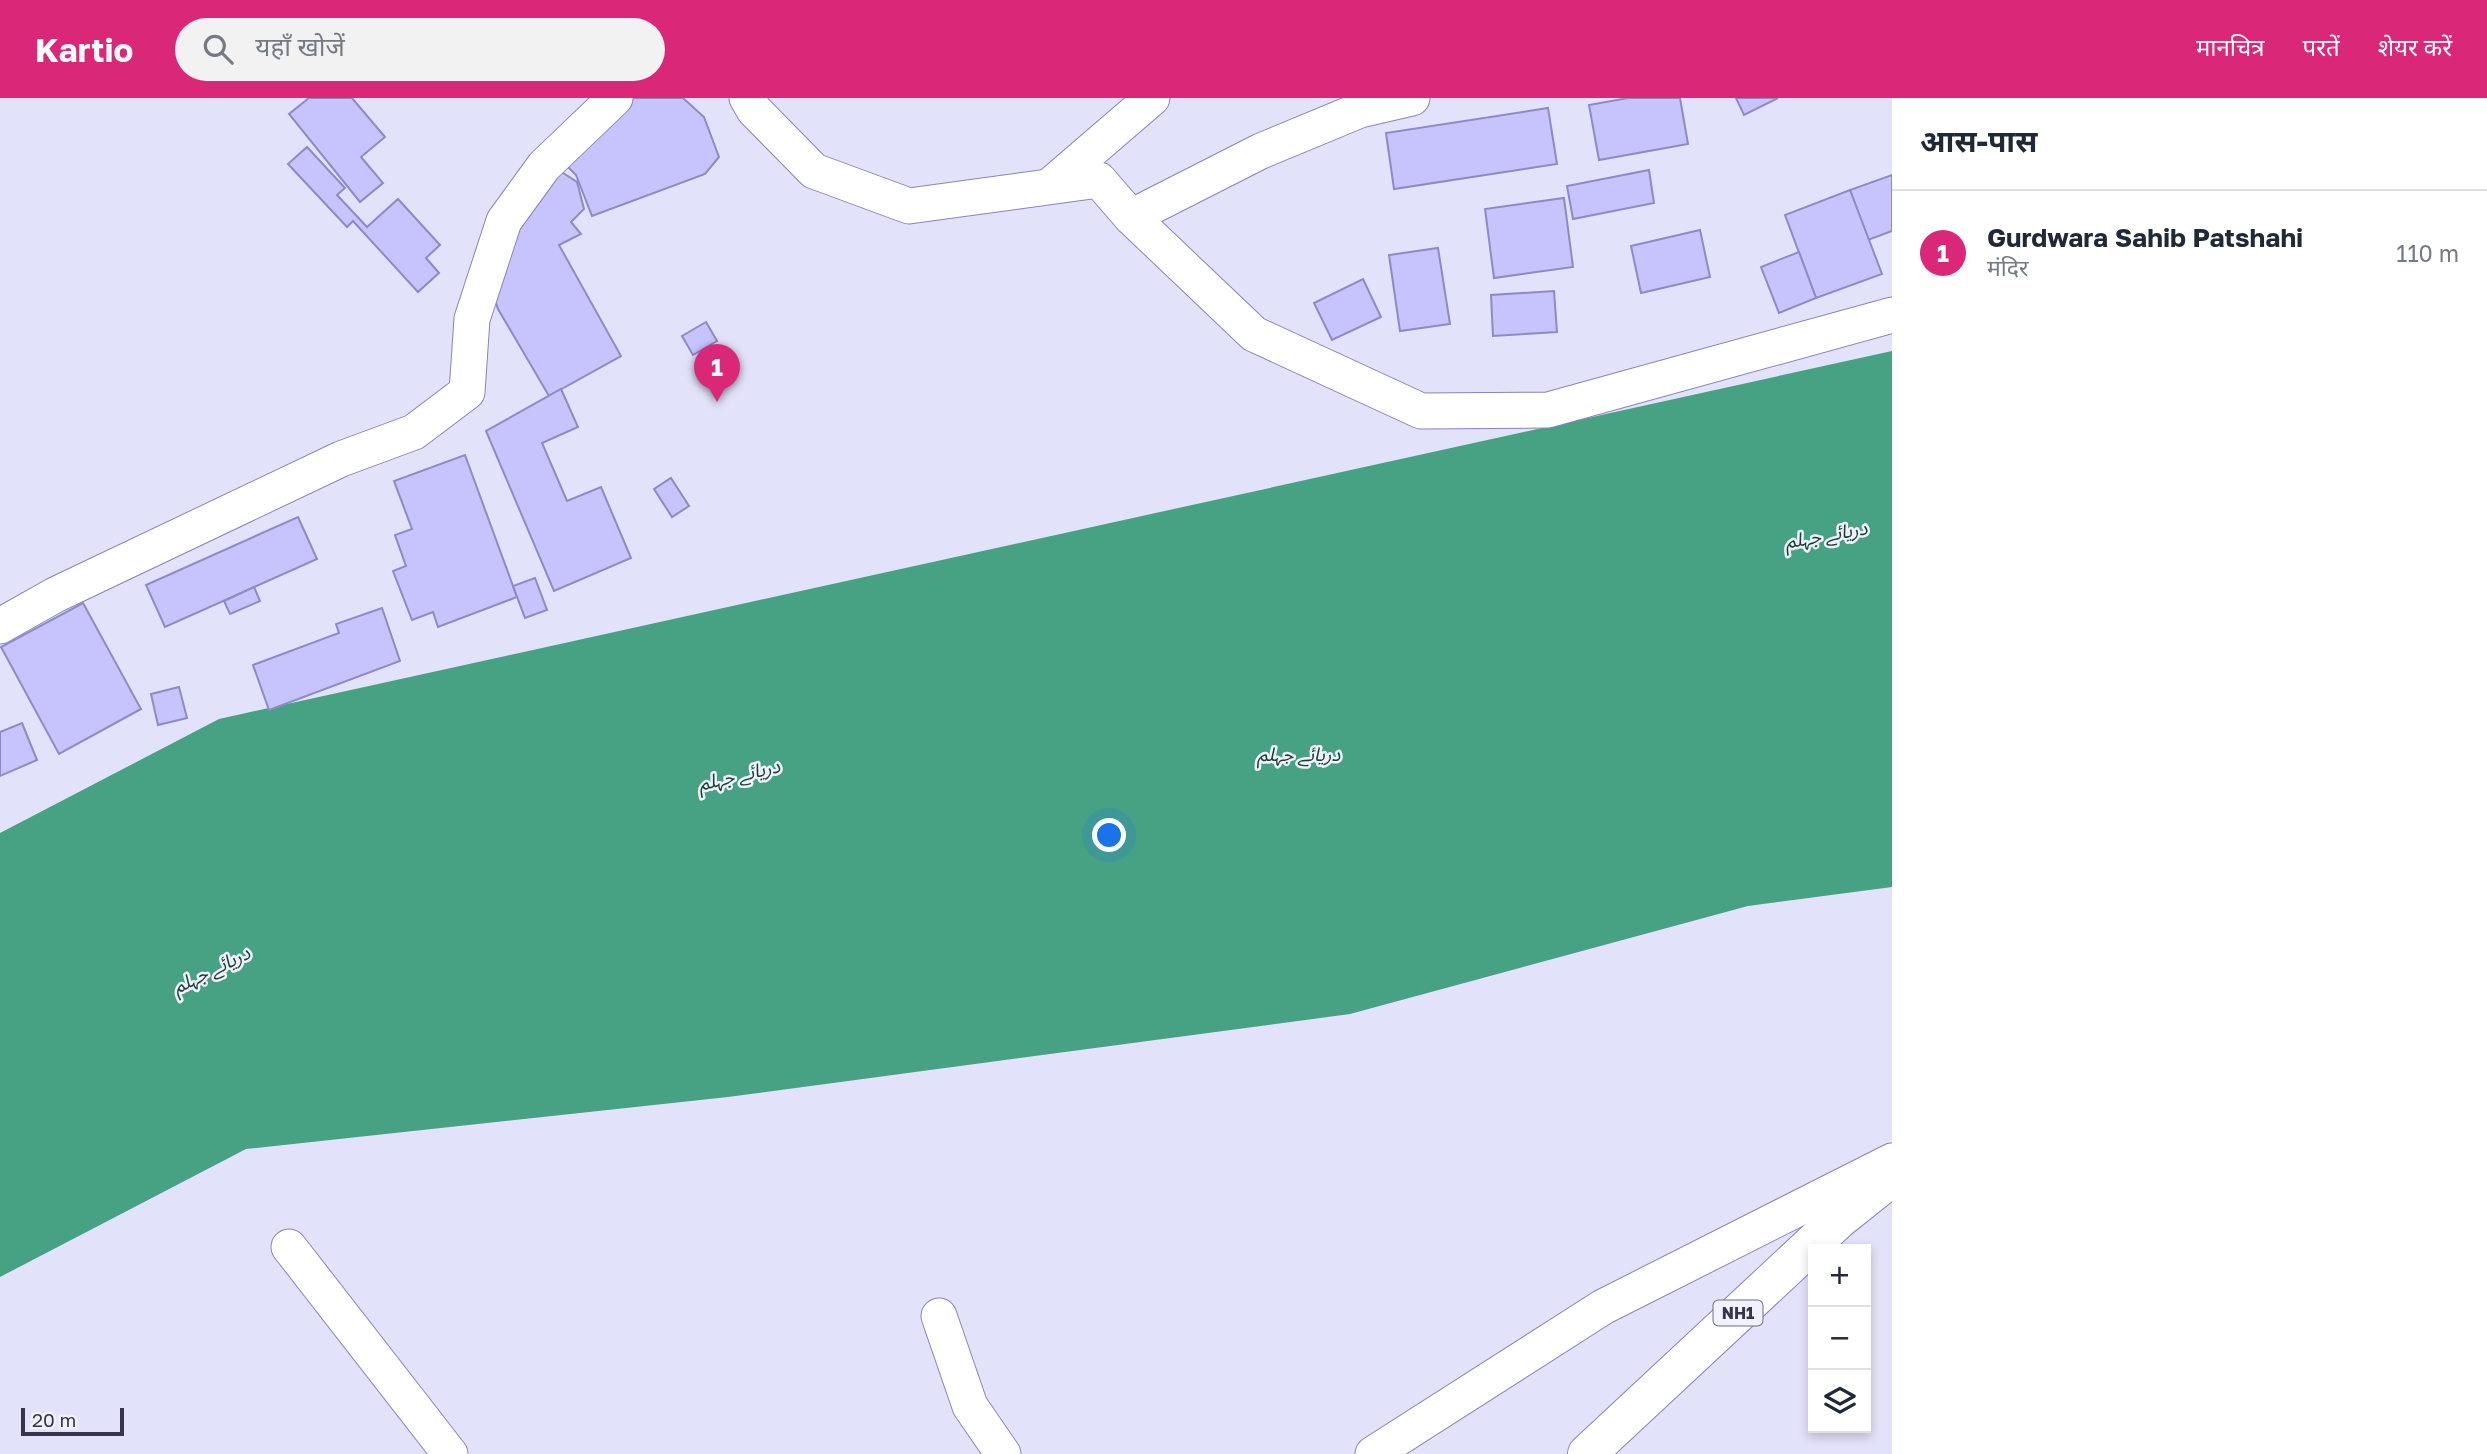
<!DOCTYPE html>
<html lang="hi">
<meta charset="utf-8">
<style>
body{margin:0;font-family:"Golos Text","Noto Sans Arabic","Noto Sans Devanagari",sans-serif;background:#f2f2f3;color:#1f2937}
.controls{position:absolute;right:21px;bottom:21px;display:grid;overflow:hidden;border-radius:0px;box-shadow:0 4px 10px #0003}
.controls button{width:63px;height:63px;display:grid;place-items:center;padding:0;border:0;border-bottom:2px solid #e0e1e3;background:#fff;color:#1f2937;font:35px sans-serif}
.scale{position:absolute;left:21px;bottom:18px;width:103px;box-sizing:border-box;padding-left:7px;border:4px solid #37354d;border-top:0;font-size:19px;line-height:24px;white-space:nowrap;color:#37354d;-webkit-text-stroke:5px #f1f1fd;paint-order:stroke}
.you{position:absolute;left:1110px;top:738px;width:24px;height:24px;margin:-18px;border:5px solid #fff;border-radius:50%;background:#1a73e8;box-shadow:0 0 0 10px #1a73e833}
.badge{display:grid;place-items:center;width:46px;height:46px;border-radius:50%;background:#db2777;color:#fff;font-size:23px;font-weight:700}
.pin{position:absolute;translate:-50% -58px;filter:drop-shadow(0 2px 4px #0008)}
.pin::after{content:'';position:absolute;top:37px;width:24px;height:21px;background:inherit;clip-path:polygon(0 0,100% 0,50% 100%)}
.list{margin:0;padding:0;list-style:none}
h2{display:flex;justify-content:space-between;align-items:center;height:91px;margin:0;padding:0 28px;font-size:30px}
h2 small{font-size:23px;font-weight:400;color:#747a83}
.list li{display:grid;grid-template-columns:46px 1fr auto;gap:21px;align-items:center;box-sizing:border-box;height:126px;padding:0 28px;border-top:2px solid #e0e1e3}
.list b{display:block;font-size:26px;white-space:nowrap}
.list p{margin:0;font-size:23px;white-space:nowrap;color:#747a83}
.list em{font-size:23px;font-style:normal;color:#747a83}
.icon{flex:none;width:38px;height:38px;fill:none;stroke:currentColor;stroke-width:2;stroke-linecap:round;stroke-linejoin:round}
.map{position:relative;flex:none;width:1892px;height:1356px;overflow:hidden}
header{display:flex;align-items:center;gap:42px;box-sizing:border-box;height:98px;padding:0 35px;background:#db2777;color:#fff}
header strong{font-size:33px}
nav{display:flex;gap:38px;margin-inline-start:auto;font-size:24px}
.search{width:490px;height:63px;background:#f2f2f3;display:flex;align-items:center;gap:18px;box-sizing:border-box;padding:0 24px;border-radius:38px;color:#747a83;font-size:26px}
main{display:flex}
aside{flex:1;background:#fff}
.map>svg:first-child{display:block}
.water{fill:#46a282}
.building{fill:#c7c3fd;stroke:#8e8ac3;stroke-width:2}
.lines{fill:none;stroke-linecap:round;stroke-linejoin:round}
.minor-casing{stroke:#8883bc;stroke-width:37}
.highway-casing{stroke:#8883bc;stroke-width:40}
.minor{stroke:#fff;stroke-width:35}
.highway{stroke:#fff;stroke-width:38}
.labels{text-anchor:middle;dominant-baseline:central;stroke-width:5;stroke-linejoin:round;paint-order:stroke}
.shield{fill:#f1f1fd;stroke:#6f6d82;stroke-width:2}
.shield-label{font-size:16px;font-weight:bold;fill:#37354d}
.water-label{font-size:19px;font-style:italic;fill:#163e30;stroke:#f1f1fd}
</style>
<header>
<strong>Kartio</strong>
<div class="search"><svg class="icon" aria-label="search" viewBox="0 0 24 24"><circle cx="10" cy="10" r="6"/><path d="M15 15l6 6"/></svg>यहाँ खोजें</div>
<nav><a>मानचित्र</a><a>परतें</a><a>शेयर करें</a></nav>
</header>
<main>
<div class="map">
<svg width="1892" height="1356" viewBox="0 0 1892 1356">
<rect width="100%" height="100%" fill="#e3e2fb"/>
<polygon class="water" points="1892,253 1892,789 1748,808 1350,916 728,999 246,1051 0,1179 0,735 219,621"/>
<g class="building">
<polygon points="309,0 352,0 385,39 361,59 383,85 360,104 289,16"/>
<polygon points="621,0 683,0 704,19 719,59 705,76 592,118 576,77 565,66"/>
<polygon points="1628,0 1680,0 1688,46 1599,62 1589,7"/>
<polygon points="1736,0 1778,0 1744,17"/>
<polygon points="1548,10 1557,66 1394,91 1386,35"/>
<polygon points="307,49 345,90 337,97 367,129 398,101 440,147 426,160 439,175 418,194 353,123 347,129 288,66"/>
<polygon points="1649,72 1654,105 1573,121 1567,88"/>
<polygon points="560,73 577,84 584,111 571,124 581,136 559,147 621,258 549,298 498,211 489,185 515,129"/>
<polygon points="1892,77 1892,133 1868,142 1850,92"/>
<polygon points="1850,92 1882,176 1816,200 1785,117"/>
<polygon points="1564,100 1573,169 1494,180 1485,111"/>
<polygon points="1700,132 1710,179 1641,195 1631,148"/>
<polygon points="1438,150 1450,226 1400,233 1389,157"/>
<polygon points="1799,154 1816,200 1779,215 1761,169"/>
<polygon points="1363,181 1381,219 1332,242 1314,205"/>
<polygon points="1554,193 1557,234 1493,238 1491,197"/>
<polygon points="706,224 717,243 693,257 682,238"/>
<polygon points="561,291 578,329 542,345 567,403 601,389 631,460 554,493 486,333"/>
<polygon points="465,357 517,499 438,529 433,514 412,522 393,473 406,468 395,437 412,431 394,383"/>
<polygon points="671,380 689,408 672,419 654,391"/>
<polygon points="298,419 317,461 165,529 146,487"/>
<polygon points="535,480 547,512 525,520 513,488"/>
<polygon points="254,489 260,503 230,516 224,503"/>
<polygon points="83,505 141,611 59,656 1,549"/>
<polygon points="382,510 400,563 269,612 253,567 339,535 336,526"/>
<polygon points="179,589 187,620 158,627 151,596"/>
<polygon points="22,625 37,662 0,678 0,634"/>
</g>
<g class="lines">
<defs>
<g id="minor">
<polyline points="747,0 754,12 814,73 909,108 1099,82 1131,119 1254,236 1421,313 1548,312 1892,217"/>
<polyline points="1051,87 1152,0"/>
<polyline points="1131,119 1261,53 1360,12 1412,0"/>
<polyline points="0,528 55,497 341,361 414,334 467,294 472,221 504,123 544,68 615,0"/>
<polyline points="289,1149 450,1356"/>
<polyline points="939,1218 970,1308 1003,1356"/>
<polyline points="1373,1356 1603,1209 1892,1063"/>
</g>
<polyline id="highway" points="1587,1356 1838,1122 1892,1079"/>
</defs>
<use href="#minor" class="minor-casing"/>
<use href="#highway" class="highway-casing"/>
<use href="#minor" class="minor"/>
<use href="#highway" class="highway"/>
</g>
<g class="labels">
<rect class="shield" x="1713.5" y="1202.5" width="49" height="25" rx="5"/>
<g class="shield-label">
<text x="1738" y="1215">NH1</text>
</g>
<g class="water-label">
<text transform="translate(1826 436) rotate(-10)">دریائے جہلم</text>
<text x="1299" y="655">دریائے جہلم</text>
<text transform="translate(739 676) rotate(-13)">دریائے جہلم</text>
<text transform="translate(211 871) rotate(-26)">دریائے جہلم</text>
</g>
</g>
</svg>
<div class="controls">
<button>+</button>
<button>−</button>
<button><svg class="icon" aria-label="layers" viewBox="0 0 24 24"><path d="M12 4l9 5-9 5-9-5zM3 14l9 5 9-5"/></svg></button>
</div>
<div class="scale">20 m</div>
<div class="you"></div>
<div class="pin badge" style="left:717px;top:304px">1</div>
</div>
<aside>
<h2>आस-पास<small></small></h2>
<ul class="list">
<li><span class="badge">1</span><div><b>Gurdwara Sahib Patshahi</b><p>मंदिर</p></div><em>110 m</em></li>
</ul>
</aside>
</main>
